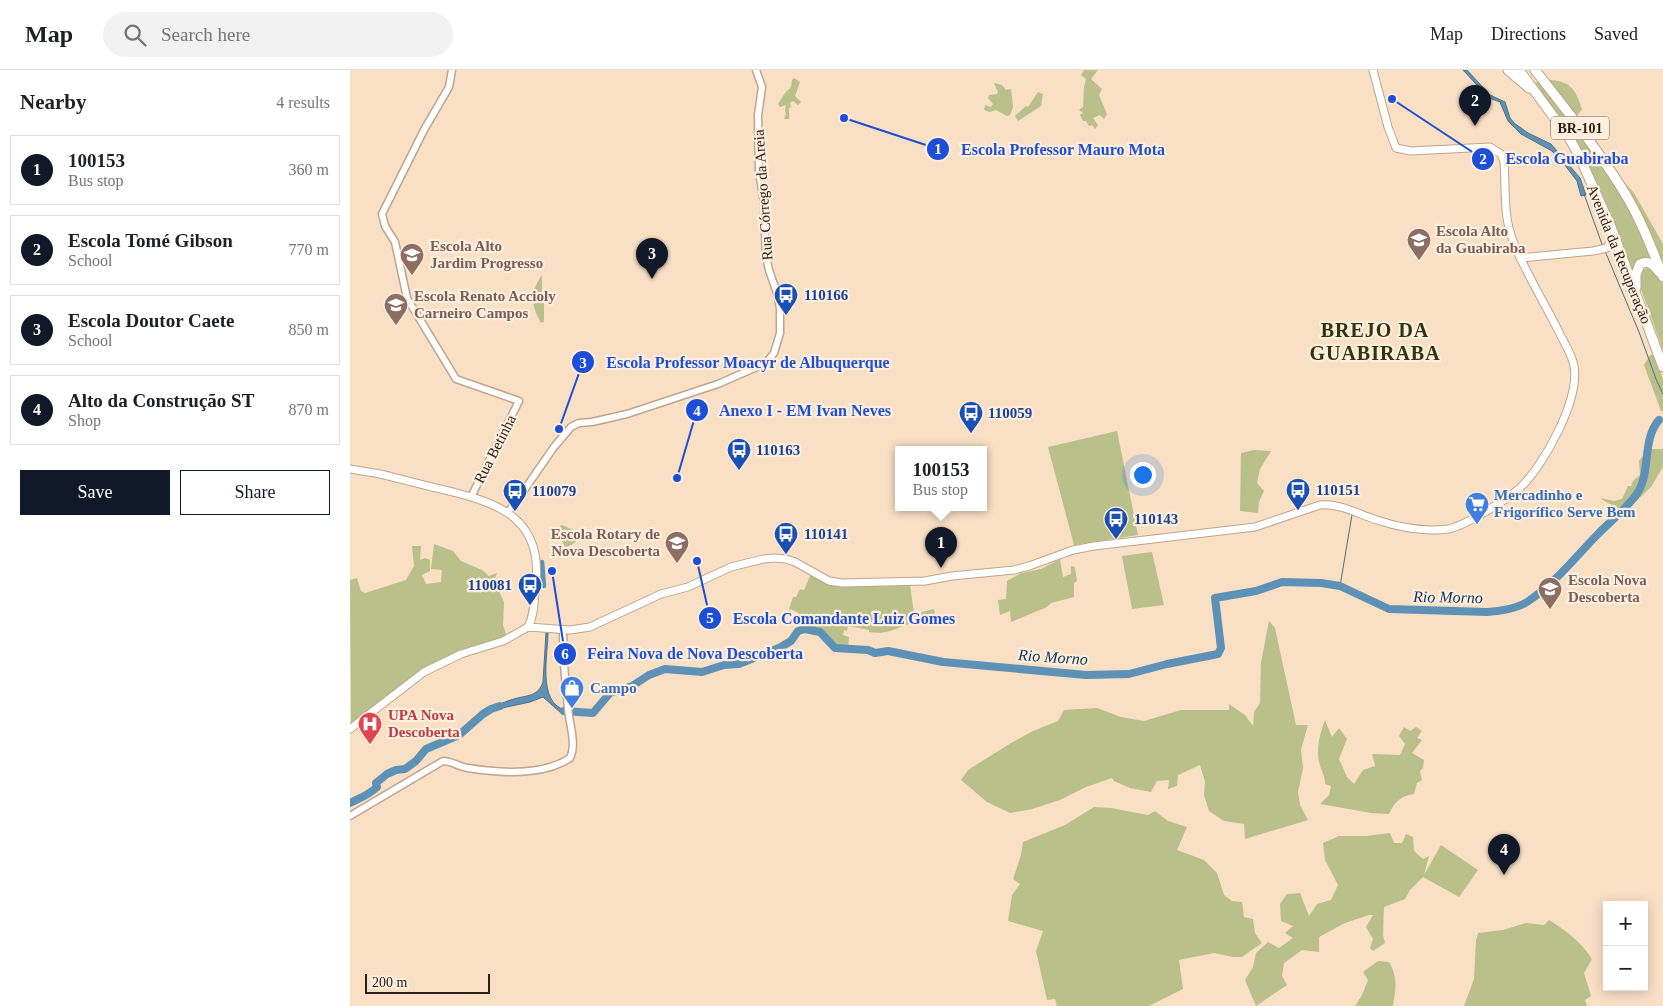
<!DOCTYPE html>
<meta charset="utf-8">
<style>
body{margin:0;font-family:Georgia,serif;background:#f2f2f2;color:#202124}
.controls{position:absolute;right:15px;bottom:15px;display:grid;overflow:hidden;border-radius:0px;box-shadow:0 2px 12px #0003}
.controls button{width:45px;height:45px;display:grid;place-items:center;padding:0;border:0;border-bottom:1px solid #e0e0e0;background:#fff;color:#202124;font:25px sans-serif}
.scale{position:absolute;left:15px;bottom:12px;width:125px;box-sizing:border-box;padding-left:5px;border:2px solid #292016;border-top:0;font-size:14px;line-height:18px;white-space:nowrap;color:#292016;-webkit-text-stroke:4px #feeede;paint-order:stroke}
.you{position:absolute;left:792px;top:404px;width:18px;height:18px;margin:-12px;border:4px solid #fff;border-radius:50%;background:#1a73e8;box-shadow:0 0 0 8px #1a73e833}
.badge{display:grid;place-items:center;width:32px;height:32px;border-radius:50%;background:#111827;color:#fff;font-size:16px;font-weight:700}
.pin{position:absolute;translate:-50% -41px;filter:drop-shadow(0 1px 2px #0008)}
.pin::after{content:'';position:absolute;top:26px;width:18px;height:15px;background:inherit;clip-path:polygon(0 0,100% 0,50% 100%)}
.popup{position:absolute;left:545px;top:376px;width:92px;height:65px;box-sizing:border-box;display:grid;place-content:center;border-radius:0px;background:#fff;filter:drop-shadow(0 1px 4px #0005);font-size:16px;white-space:nowrap;color:#757577}
.popup b{font-size:19px;color:#202124}
.popup::after{content:'';position:absolute;left:50%;top:100%;margin-left:-10px;border:10px solid transparent;border-top-color:#fff}
.list{margin:0;padding:0;list-style:none}
h2{display:flex;justify-content:space-between;align-items:center;height:65px;margin:0;padding:0 20px;font-size:21px}
h2 small{font-size:16px;font-weight:400;color:#757577}
.list li{display:grid;grid-template-columns:32px 1fr auto;gap:15px;align-items:center;box-sizing:border-box;height:70px;margin:0 10px 10px;padding:0 10px;border:1px solid #e0e0e0;border-radius:0px}
.list b{display:block;font-size:19px;white-space:nowrap}
.list p{margin:0;font-size:16px;white-space:nowrap;color:#757577}
.list em{font-size:16px;font-style:normal;color:#757577}
.actions{display:flex;gap:10px;padding:15px 20px}
.actions a{flex:1;padding:11px 0;border:1px solid #111827;border-radius:0px;text-align:center;font-size:18px;color:#111827}
.actions .main{background:#111827;color:#fff}
.icon{flex:none;width:28px;height:28px;fill:none;stroke:currentColor;stroke-width:2;stroke-linecap:round;stroke-linejoin:round}
.map{position:relative;flex:none;width:1313px;height:936px;overflow:hidden}
header{display:flex;align-items:center;gap:30px;box-sizing:border-box;height:70px;padding:0 25px;background:#fff;border-bottom:1px solid #e0e0e0}
header strong{font-size:24px}
nav{display:flex;gap:28px;margin-inline-start:auto;font-size:18px}
.search{width:350px;height:45px;background:#f2f2f2;display:flex;align-items:center;gap:12px;box-sizing:border-box;padding:0 18px;border-radius:28px;color:#757577;font-size:19px}
main{display:flex}
aside{flex:1;background:#fff}
.map>svg:first-child{display:block}
.green{fill:#bac089}
.water{fill:#5d91b5;stroke:#4d6f85}
.lines{fill:none;stroke-linecap:round;stroke-linejoin:round}
.stream{stroke:#4d6f85;stroke-width:1}
.canal{stroke:#5d91b5;stroke-width:4.5}
.river{stroke:#5d91b5;stroke-width:8}
.tertiary-casing{stroke:#bea58c;stroke-width:9}
.secondary-casing{stroke:#bea58c;stroke-width:9}
.trunk-casing{stroke:#bea58c;stroke-width:11}
.tertiary{stroke:#fff;stroke-width:6}
.secondary{stroke:#fff;stroke-width:7}
.trunk{stroke:#fff;stroke-width:9}
.labels{text-anchor:middle;dominant-baseline:central;stroke-width:4.5;stroke-linejoin:round;paint-order:stroke}
.shield{fill:#feeede;stroke:#695e52;stroke-width:1}
.shield-label{font-size:14px;font-weight:bold;fill:#292016}
.street-label{font-size:15px;fill:#292016;stroke:#feeede}
.education-label{font-size:15px;font-weight:bold;fill:#785e54;stroke:#feeede;text-anchor:start}
.transit-label{font-size:15px;font-weight:bold;fill:#164399;stroke:#feeede;text-anchor:start}
.shop-label{font-size:15px;font-weight:bold;fill:#366cbe;stroke:#feeede;text-anchor:start}
.health-label{font-size:15px;font-weight:bold;fill:#be3a42;stroke:#feeede;text-anchor:start}
.water-label{font-size:16px;font-style:italic;fill:#0f3953;stroke:#feeede}
.district-label{font-size:20px;font-weight:bold;letter-spacing:1px;fill:#2e3610;stroke:#feeede}
.leader{fill:none;stroke:#1d4ed8;stroke-width:2}
.callout-dot{fill:#1d4ed8;stroke:#feeede;stroke-width:2}
.mark-label{font-size:15px;text-anchor:middle;font-weight:bold;fill:#fff}
.callout-label{font-size:16px;text-anchor:middle;font-weight:bold;fill:#1d4ed8;stroke:#feeede;stroke-width:4.5;stroke-linejoin:round;paint-order:stroke}
</style>
<header>
<strong>Map</strong>
<div class="search"><svg class="icon" aria-label="search" viewBox="0 0 24 24"><circle cx="10" cy="10" r="6"/><path d="M15 15l6 6"/></svg>Search here</div>
<nav><a>Map</a><a>Directions</a><a>Saved</a></nav>
</header>
<main>
<aside>
<h2>Nearby<small>4 results</small></h2>
<ul class="list">
<li><span class="badge">1</span><div><b>100153</b><p>Bus stop</p></div><em>360 m</em></li>
<li><span class="badge">2</span><div><b>Escola Tomé Gibson</b><p>School</p></div><em>770 m</em></li>
<li><span class="badge">3</span><div><b>Escola Doutor Caete</b><p>School</p></div><em>850 m</em></li>
<li><span class="badge">4</span><div><b>Alto da Construção ST</b><p>Shop</p></div><em>870 m</em></li>
</ul>
<div class="actions"><a class="main">Save</a><a>Share</a></div>
</aside>
<div class="map">
<svg width="1313" height="936" viewBox="0 0 1313 936">
<rect width="100%" height="100%" fill="#f9dfc4"/>
<g class="green">
<polygon points="734,0 748,0 741,9 752,19 749,25 757,44 754,49 750,45 743,48 748,55 745,59 742,55 739,56 736,51 733,51 730,45 733,43 729,40 733,37 734,17 736,9 731,5"/>
<polygon points="444,8 450,12 445,26 451,32 448,35 443,31 440,33 441,37 439,38 439,49 434,49 436,44 435,40 436,35 430,37 428,34 435,23 441,17 442,10"/>
<path d="M1190,10L1241,77L1273,125L1305,193L1299,190L1284,206C1268,159 1249,109 1222,67C1210,49 1197,31 1185,14Z"/>
<path d="M1199,10C1221,11 1225,19 1232,39L1227,46Z"/>
<polygon points="644,13 652,15 656,20 661,19 663,37 660,45 657,46 646,40 640,42 634,40 635,35 641,37 643,34 638,28 639,25 647,24 648,22"/>
<polygon points="688,22 693,24 691,36 668,51 665,46 676,36 678,37"/>
<polygon points="1267,104 1284,123 1313,174 1313,198"/>
<path d="M1299,197C1306,201 1310,206 1313,213V280L1291,219L1289,209L1292,200Z"/>
<path d="M192,205V222L191,223L194,234V252L191,253C181,234 179,224 192,205Z"/>
<polygon points="1300,285 1304,285 1313,309 1313,341 1311,341 1294,295"/>
<polygon points="767,361 788,465 724,475 698,377"/>
<polygon points="1303,379 1313,379 1313,397 1308,405 1301,417 1274,443 1250,428 1264,431 1272,429 1278,416 1281,416 1283,411 1290,405 1289,391 1294,385 1293,381"/>
<polygon points="904,380 921,381 910,399 907,413 914,421 909,432 908,443 890,441 891,383"/>
<path d="M212,455L226,461L228,464L230,461L231,467C225,472 224,475 214,477L212,470L208,469L210,456Z"/>
<polygon points="84,474 103,481 111,491 132,500 139,506 147,503 144,511 154,532 153,555 157,567 79,597 1,656 0,510 7,508 11,521 15,523 56,510 64,496 62,476 71,476 70,490 75,488 80,490 80,501 72,505 76,514 91,512 92,500 81,499"/>
<polygon points="802,482 814,535 782,539 772,486"/>
<polygon points="710,489 713,507 721,504 721,496 725,497 727,511 724,513 724,527 701,533 697,537 661,552 660,541 650,545 648,530 656,529 657,511 671,503 691,499"/>
<path d="M461,504L482,515L493,516L560,514L564,544L584,539L585,545L581,546L580,550C561,547 544,567 519,562V560L498,556L497,561L494,560L493,565L499,567L498,577L486,576L472,561L453,556C456,546 447,541 439,539L443,527H446L450,519L454,520Z"/>
<polygon points="919,551 925,558 946,655 958,655 951,680 953,698 948,722 950,735 958,750 895,769 894,754 874,751 859,741 854,725 855,712 850,695 828,705 827,716 818,719 819,710 807,711 801,722 780,718 764,711 762,708 736,717 710,730 682,739 660,743 637,732 611,710 618,700 661,673 683,661 708,651 714,640 747,638 771,647 794,651 831,640 879,640 879,634 895,645 903,656 904,642 910,633 911,592"/>
<path d="M975,650L982,667L989,658L997,669L989,689L997,707L1004,714L1013,700L1025,696L1022,684L1050,685L1055,674L1049,666L1054,657L1060,661L1066,657L1072,661L1067,668L1072,670L1062,683L1074,690L1073,698L1070,701L1072,710L1067,713L1064,724C1051,726 1044,732 1039,744L1021,743L970,734L979,725L981,716L975,714C975,705 972,703 970,695C965,681 970,664 975,650Z"/>
<polygon points="744,737 761,738 798,745 805,741 818,751 837,757 827,780 854,790 867,803 874,825 882,831 892,832 894,847 903,849 905,863 912,873 892,887 883,887 864,883 829,890 833,919 799,936 707,936 705,929 697,930 686,881 693,861 658,851 662,825 670,814 663,809 671,785 673,772 715,755"/>
<polygon points="1040,763 1044,773 1052,773 1056,764 1063,767 1064,781 1073,789 1079,786 1074,805 1091,775 1128,800 1109,827 1073,807 1060,820 1055,829 1034,837 1033,865 1035,873 1023,881 1020,878 1023,869 1016,857 1023,845 1019,845 995,853 969,867 969,882 952,880 934,893 932,906 937,915 906,936 895,910 903,897 906,883 918,872 929,878 943,868 935,863 943,856 931,851 930,834 937,824 950,823 959,846 967,834 981,830 988,815 975,790 973,773 989,766 1016,766"/>
<path d="M1199,850C1217,861 1230,871 1242,889L1234,903L1241,926L1235,930L1237,936H1114L1124,909L1126,870L1128,863L1153,860L1176,853L1194,855Z"/>
<path d="M1028,891L1039,892C1048,907 1046,919 1043,936H1005L1012,925L1018,910L1013,902Z"/>
</g>
<g class="water">
<polygon points="1113,0 1117,0 1140,25 1155,32 1160,48 1164,53 1178,63 1201,74 1230,108 1236,125 1231,126 1227,111 1214,94 1202,81 1171,64 1158,51 1150,32 1139,28"/>
<path d="M198,562C198,585 187,632 215,640V644L211,643L193,627L180,632L143,640L141,638C148,635 156,631 164,629C177,625 188,627 193,612L196,563Z"/>
</g>
<g class="lines">
<g class="stream">
<polyline points="1234,124 1253,177"/>
<polyline points="1255,181 1289,262 1306,309 1313,324"/>
<polyline points="990,516 1002,445"/>
</g>
<polyline class="canal" points="192,492 194,516"/>
<g class="river">
<path d="M214,641L243,643L260,623L282,616L299,605L315,599L352,602L374,595L389,594L429,578L441,571L448,561L455,559L470,562L485,578L518,580L525,583L538,581L593,592L736,605L779,604L817,594L868,584L871,578L865,528L906,521L932,512L971,513L990,516L1039,539L1137,542C1150,541 1166,539 1177,532C1205,514 1226,486 1249,463C1259,453 1281,434 1288,422C1301,401 1292,369 1309,350"/>
<path d="M0,733C10,728 19,725 27,717L26,713L37,704L46,700L55,699L66,691L76,679L109,665L133,644L141,639L150,636"/>
</g>
<defs>
<g id="tertiary">
<polyline points="102,0 99,17 74,60 32,144 35,156 45,172 57,228 106,309 169,331 121,427"/>
<polyline points="158,442 168,429 204,377 221,357 229,353 242,352 277,344 368,314 416,293 424,283 430,263 430,239 428,226 419,200 416,186 414,133 409,101 408,45 412,17 406,0"/>
<path d="M0,746L93,691C102,691 109,697 118,698C149,703 193,706 220,688C227,674 219,653 218,638C215,612 213,586 213,560"/>
</g>
<g id="secondary">
<polyline points="1170,188 1243,181 1257,178 1260,172 1261,161"/>
<path d="M0,399C10,401 20,402 30,404C47,408 64,413 82,417C137,430 193,441 186,512C184,527 185,544 178,557"/>
<path d="M0,659L74,602L111,584L153,571L178,557L220,560L240,557L311,524L338,517L381,497L413,489L425,488L436,489L445,492L479,511L492,513L575,511L602,506L664,500L679,496L723,480L744,476L905,457L970,435C990,433 1008,444 1027,450C1051,458 1073,462 1098,459C1115,456 1156,430 1170,418C1194,395 1230,330 1224,296C1222,284 1214,273 1209,262C1194,232 1175,202 1163,171C1153,146 1156,118 1154,92L1151,84L1140,77L1061,81L1046,78L1038,57L1023,0"/>
</g>
<g id="trunk">
<polyline points="1158,0 1179,18"/>
<polyline points="1169,0 1220,69 1231,90 1261,157 1313,297"/>
<path d="M1185,0C1215,38 1245,76 1271,117C1289,145 1301,176 1313,207"/>
<path d="M1286,217V204L1290,194C1299,190 1304,195 1309,202"/>
</g>
</defs>
<use href="#tertiary" class="tertiary-casing"/>
<use href="#secondary" class="secondary-casing"/>
<use href="#trunk" class="trunk-casing"/>
<use href="#tertiary" class="tertiary"/>
<use href="#secondary" class="secondary"/>
<use href="#trunk" class="trunk"/>
</g>
<defs>
<symbol id="school-pin" viewBox="-11 -11 22 30"><path d="M0 17L-7.5 6A9.5 9.5 0 1 1 7.5 6Z" fill="#8d6e63" stroke="#feeede"/><path d="M0-5L7-2L0 1L-7-2ZM-4 1L0 2.5L4 1V4Q0 6-4 4Z" fill="#fff"/></symbol>
<symbol id="bus-pin" viewBox="-11 -11 22 30"><path d="M0 17L-7.5 6A9.5 9.5 0 1 1 7.5 6Z" fill="#1a4fb4" stroke="#feeede"/><path d="M-5-6H5V4H4V6H2V4H-2V6H-4V4H-5ZM-3.5-4V0h7V-4ZM-3.5 1.2v1.5H-2V1.2ZM2 1.2v1.5H3.5V1.2Z" fill="#fff"/></symbol>
<symbol id="supermarket-pin" viewBox="-11 -11 22 30"><path d="M0 17L-7.5 6A9.5 9.5 0 1 1 7.5 6Z" fill="#3f7fe0" stroke="#feeede"/><path d="M-6-5.5h2.5l.6 2H6L4.5 2H-2.5L-4.4-4H-6ZM-1.5 3.2a1.3 1.3 0 1 0 .1 0ZM3 3.2a1.3 1.3 0 1 0 .1 0Z" fill="#fff"/></symbol>
<symbol id="shop-pin" viewBox="-11 -11 22 30"><path d="M0 17L-7.5 6A9.5 9.5 0 1 1 7.5 6Z" fill="#3f7fe0" stroke="#feeede"/><path d="M-5-2.5h2.3a2.7 3.5 0 0 1 5.4 0H5L5.5 6h-11ZM-1.5-2.5h3a1.5 2.3 0 0 0-3 0Z" fill="#fff"/></symbol>
<symbol id="hospital-pin" viewBox="-11 -11 22 30"><path d="M0 17L-7.5 6A9.5 9.5 0 1 1 7.5 6Z" fill="#e0444e" stroke="#feeede"/><path d="M-5-5h3v3.5h4V-5h3V5h-3V1.5h-4V5h-3Z" fill="#fff"/></symbol>
</defs>
<g fill-rule="evenodd">
<use href="#school-pin" x="1055" y="156" width="28" height="38"/>
<use href="#school-pin" x="48" y="171" width="28" height="38"/>
<use href="#bus-pin" x="422" y="211" width="28" height="38"/>
<use href="#school-pin" x="32" y="221" width="28" height="38"/>
<use href="#bus-pin" x="607" y="329" width="28" height="38"/>
<use href="#bus-pin" x="375" y="366" width="28" height="38"/>
<use href="#bus-pin" x="934" y="406" width="28" height="38"/>
<use href="#bus-pin" x="151" y="407" width="28" height="38"/>
<use href="#supermarket-pin" x="1113" y="420" width="28" height="38"/>
<use href="#bus-pin" x="752" y="435" width="28" height="38"/>
<use href="#bus-pin" x="422" y="450" width="28" height="38"/>
<use href="#school-pin" x="313" y="459" width="28" height="38"/>
<use href="#bus-pin" x="166" y="501" width="28" height="38"/>
<use href="#school-pin" x="1186" y="505" width="28" height="38"/>
<use href="#shop-pin" x="208" y="604" width="28" height="38"/>
<use href="#hospital-pin" x="6" y="640" width="28" height="38"/>
</g>
<g class="labels">
<rect class="shield" x="1201" y="46.5" width="58" height="23" rx="4"/>
<g class="shield-label">
<text x="1230" y="58">BR-101</text>
</g>
<g class="street-label">
<text transform="translate(413 125) rotate(-94)">Rua Córrego da Areia</text>
<text transform="translate(1269 184) rotate(68)">Avenida da Recuperação</text>
<text transform="translate(145 379) rotate(-63)">Rua Betinha</text>
</g>
<g class="education-label">
<text x="1086" y="161">Escola Alto<tspan x="1086" dy="17">da Guabiraba</tspan></text>
<text x="80" y="176">Escola Alto<tspan x="80" dy="17">Jardim Progresso</tspan></text>
<text x="64" y="226">Escola Renato Accioly<tspan x="64" dy="17">Carneiro Campos</tspan></text>
<text x="310" y="464" text-anchor="end">Escola Rotary de<tspan x="310" dy="17">Nova Descoberta</tspan></text>
<text x="1218" y="510">Escola Nova<tspan x="1218" dy="17">Descoberta</tspan></text>
</g>
<g class="transit-label">
<text x="454" y="225">110166</text>
<text x="638" y="343">110059</text>
<text x="406" y="380">110163</text>
<text x="966" y="420">110151</text>
<text x="182" y="421">110079</text>
<text x="784" y="449">110143</text>
<text x="454" y="464">110141</text>
<text x="162" y="515" text-anchor="end">110081</text>
</g>
<g class="shop-label">
<text x="1144" y="425">Mercadinho e<tspan x="1144" dy="17">Frigorífico Serve Bem</tspan></text>
<text x="240" y="618">Campo</text>
</g>
<g class="health-label">
<text x="38" y="645">UPA Nova<tspan x="38" dy="17">Descoberta</tspan></text>
</g>
<g class="water-label">
<text transform="translate(1098 527) rotate(1)">Rio Morno</text>
<text transform="translate(703 587) rotate(4)">Rio Morno</text>
</g>
<g class="district-label">
<text x="1025" y="260">BREJO DA<tspan x="1025" dy="23">GUABIRABA</tspan></text>
</g>
</g>
<path class="leader" d="M494 48L588 79M1042 29L1133 89M209 359L233 292M327 408L347 340M347 491L360 548M202 501L215 584"/>
<g class="callout-dot">
<circle cx="494" cy="48" r="5"/>
<circle cx="1042" cy="29" r="5"/>
<circle cx="209" cy="359" r="5"/>
<circle cx="327" cy="408" r="5"/>
<circle cx="347" cy="491" r="5"/>
<circle cx="202" cy="501" r="5"/>
<circle cx="588" cy="79" r="12"/>
<circle cx="1133" cy="89" r="12"/>
<circle cx="233" cy="292" r="12"/>
<circle cx="347" cy="340" r="12"/>
<circle cx="360" cy="548" r="12"/>
<circle cx="215" cy="584" r="12"/>
</g>
<g class="mark-label">
<text x="588" y="84">1</text>
<text x="1133" y="94">2</text>
<text x="233" y="298">3</text>
<text x="347" y="346">4</text>
<text x="360" y="553">5</text>
<text x="215" y="589">6</text>
</g>
<g class="callout-label">
<text x="713" y="85">Escola Professor Mauro Mota</text>
<text x="1217" y="94">Escola Guabiraba</text>
<text x="398" y="298">Escola Professor Moacyr de Albuquerque</text>
<text x="455" y="346">Anexo I - EM Ivan Neves</text>
<text x="494" y="554">Escola Comandante Luiz Gomes</text>
<text x="345" y="589">Feira Nova de Nova Descoberta</text>
</g>
</svg>
<div class="controls">
<button>+</button>
<button>−</button>
</div>
<div class="scale">200 m</div>
<div class="you"></div>
<div class="pin badge" style="left:591px;top:498px">1</div>
<div class="popup"><b>100153</b>Bus stop</div>
<div class="pin badge" style="left:1125px;top:56px">2</div>
<div class="pin badge" style="left:302px;top:209px">3</div>
<div class="pin badge" style="left:1154px;top:805px">4</div>
</div>
</main>
